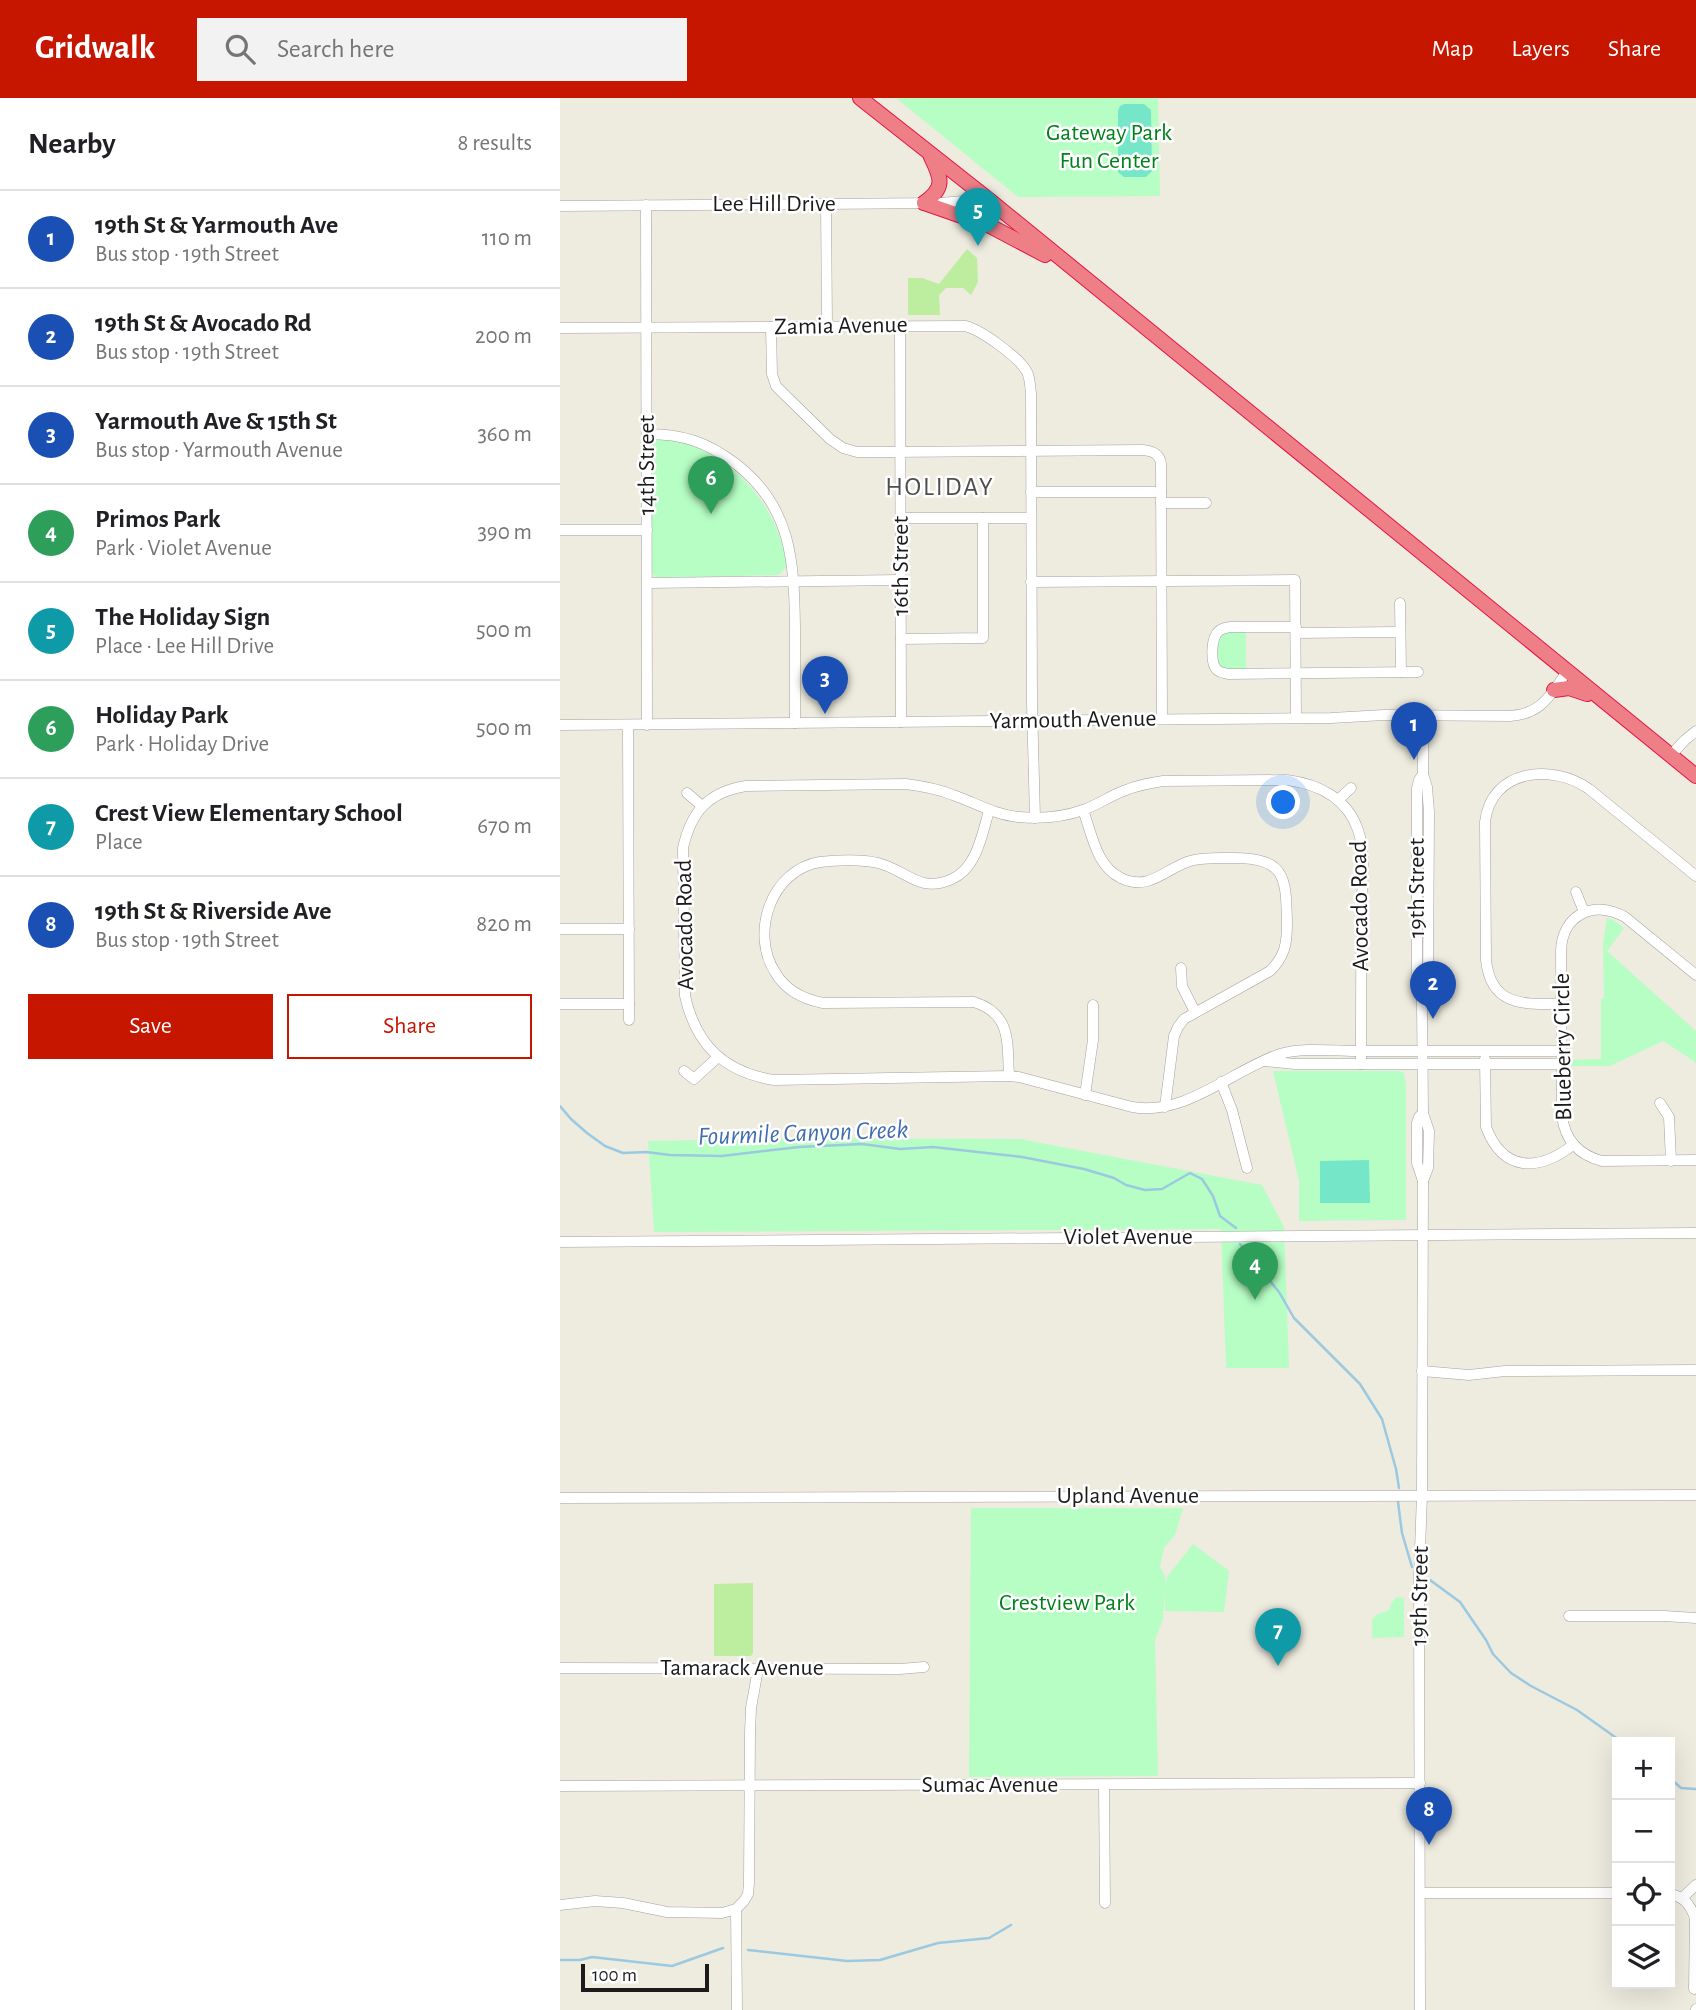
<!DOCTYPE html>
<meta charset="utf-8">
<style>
body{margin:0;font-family:"Alegreya Sans",sans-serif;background:#f2f2f2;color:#202124}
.controls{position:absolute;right:21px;bottom:21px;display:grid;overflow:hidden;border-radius:0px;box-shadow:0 7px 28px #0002}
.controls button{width:63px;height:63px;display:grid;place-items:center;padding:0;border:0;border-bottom:2px solid #e0e0e0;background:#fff;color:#202124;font:35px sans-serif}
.scale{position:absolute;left:21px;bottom:18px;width:128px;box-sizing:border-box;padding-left:7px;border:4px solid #1b1b1b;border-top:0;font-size:19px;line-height:24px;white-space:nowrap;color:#1b1b1b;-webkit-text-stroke:5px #fff;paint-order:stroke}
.you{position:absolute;left:724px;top:705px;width:24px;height:24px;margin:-18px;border:5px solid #fff;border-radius:50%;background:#1a73e8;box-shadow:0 0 0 10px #1a73e833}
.badge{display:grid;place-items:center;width:46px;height:46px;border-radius:50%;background:#c71600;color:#fff;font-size:23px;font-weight:700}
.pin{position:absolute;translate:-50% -58px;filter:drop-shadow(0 2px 4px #0008)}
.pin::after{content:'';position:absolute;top:37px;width:24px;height:21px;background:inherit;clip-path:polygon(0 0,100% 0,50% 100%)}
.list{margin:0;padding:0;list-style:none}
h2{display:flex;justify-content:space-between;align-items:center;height:91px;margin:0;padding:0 28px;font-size:30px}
h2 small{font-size:23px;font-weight:400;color:#757577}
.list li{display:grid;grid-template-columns:46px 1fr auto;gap:21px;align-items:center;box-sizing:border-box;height:98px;padding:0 28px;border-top:2px solid #e0e0e0}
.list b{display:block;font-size:26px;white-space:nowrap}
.list p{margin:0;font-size:23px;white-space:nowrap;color:#757577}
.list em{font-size:23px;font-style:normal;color:#757577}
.actions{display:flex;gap:14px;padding:21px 28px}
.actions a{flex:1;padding:16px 0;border:2px solid #c71600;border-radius:0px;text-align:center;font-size:24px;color:#c71600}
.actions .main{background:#c71600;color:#fff}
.icon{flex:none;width:38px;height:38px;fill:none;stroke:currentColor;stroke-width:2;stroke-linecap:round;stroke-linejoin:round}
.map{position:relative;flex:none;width:1136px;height:1912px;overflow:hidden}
header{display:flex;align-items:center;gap:42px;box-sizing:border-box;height:98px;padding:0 35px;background:#c71600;color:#fff}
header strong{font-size:33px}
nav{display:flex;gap:38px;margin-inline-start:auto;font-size:24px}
.search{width:490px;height:63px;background:#f2f2f2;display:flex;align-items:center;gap:18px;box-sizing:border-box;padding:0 24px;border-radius:0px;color:#757577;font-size:26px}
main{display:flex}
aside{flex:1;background:#fff}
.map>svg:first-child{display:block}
.grass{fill:#bdee9f}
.park{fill:#b6fec4}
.pitch{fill:#75e6c7}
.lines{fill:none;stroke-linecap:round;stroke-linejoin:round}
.stream{stroke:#9bc9e0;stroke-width:2.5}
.minor-casing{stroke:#a2a2a2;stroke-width:11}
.highway-casing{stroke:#e51444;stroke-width:16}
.minor{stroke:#fff;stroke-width:10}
.highway{stroke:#ee7f87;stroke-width:14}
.labels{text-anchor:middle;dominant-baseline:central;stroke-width:5;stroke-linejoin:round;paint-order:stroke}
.park-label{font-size:24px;fill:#01811a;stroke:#fff}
.street-label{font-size:24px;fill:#1b1b1b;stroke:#fff}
.neighbourhood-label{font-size:26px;letter-spacing:2px;fill:#4e4e4e;stroke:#fff}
.water-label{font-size:26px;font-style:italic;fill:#406cb2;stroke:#fff}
</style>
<header>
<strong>Gridwalk</strong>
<div class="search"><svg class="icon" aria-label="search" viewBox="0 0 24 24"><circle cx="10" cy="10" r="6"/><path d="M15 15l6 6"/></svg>Search here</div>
<nav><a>Map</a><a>Layers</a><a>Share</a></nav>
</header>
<main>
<aside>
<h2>Nearby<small>8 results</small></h2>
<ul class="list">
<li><span class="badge" style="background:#1a4fb4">1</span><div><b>19th St &amp; Yarmouth Ave</b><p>Bus stop · 19th Street</p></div><em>110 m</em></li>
<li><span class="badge" style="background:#1a4fb4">2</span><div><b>19th St &amp; Avocado Rd</b><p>Bus stop · 19th Street</p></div><em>200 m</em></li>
<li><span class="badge" style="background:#1a4fb4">3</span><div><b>Yarmouth Ave &amp; 15th St</b><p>Bus stop · Yarmouth Avenue</p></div><em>360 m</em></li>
<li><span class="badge" style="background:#2e9e5b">4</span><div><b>Primos Park</b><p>Park · Violet Avenue</p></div><em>390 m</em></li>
<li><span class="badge" style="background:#0f9aa8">5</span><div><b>The Holiday Sign</b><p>Place · Lee Hill Drive</p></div><em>500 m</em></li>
<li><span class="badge" style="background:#2e9e5b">6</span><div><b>Holiday Park</b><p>Park · Holiday Drive</p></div><em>500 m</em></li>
<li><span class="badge" style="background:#0f9aa8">7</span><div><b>Crest View Elementary School</b><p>Place</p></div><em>670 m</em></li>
<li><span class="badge" style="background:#1a4fb4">8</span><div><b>19th St &amp; Riverside Ave</b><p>Bus stop · 19th Street</p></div><em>820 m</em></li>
</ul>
<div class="actions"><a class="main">Save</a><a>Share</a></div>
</aside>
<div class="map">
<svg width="1136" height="1912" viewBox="0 0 1136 1912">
<rect width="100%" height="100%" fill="#eeebdf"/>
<g class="grass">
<polygon points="407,151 417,160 418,184 411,197 403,190 386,190 379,197 380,217 348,217 348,180 362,180 379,186"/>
<polygon points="193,1485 193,1555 191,1558 154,1558 154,1486"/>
</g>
<g class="park">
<polygon points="336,0 598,0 600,98 458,99"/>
<path d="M92,340C161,342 218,402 227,468L219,477L98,480L91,475Z"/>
<polygon points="686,533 686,572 665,572 660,569 657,560 659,538 665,534"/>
<polygon points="1047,820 1053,822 1064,830 1047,853 1136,933 1136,967 1134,963 1103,943 1050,968 1010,968 1010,962 1041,961 1041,901 1044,900 1043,846"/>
<polygon points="713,973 839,973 844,975 846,985 846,1122 739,1123 739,1083"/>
<polygon points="246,1040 460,1041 702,1087 724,1129 729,1270 666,1270 661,1131 94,1134 88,1043"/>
<polygon points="411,1410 623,1410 615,1437 604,1450 600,1469 605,1478 606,1487 607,1479 633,1446 669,1473 664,1514 605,1513 605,1492 603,1521 595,1542 598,1678 409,1679"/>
<polygon points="837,1499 844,1500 844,1539 812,1540 812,1522 816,1517 829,1512 832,1504"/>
</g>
<g class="pitch">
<polygon points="564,6 584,6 591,12 592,73 586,79 564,79 558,74 558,13 560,8"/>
<polygon points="809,1062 810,1105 760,1105 760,1063"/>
</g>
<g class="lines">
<g class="stream">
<polyline points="0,1008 11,1021 27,1035 45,1048 63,1055 86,1054 110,1057 162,1058 239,1049 302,1046 340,1051 373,1049 462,1059 524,1071 554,1080 566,1087 585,1092 602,1091 630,1075 642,1081 653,1098 660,1118 676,1130"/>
<polyline points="680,1146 719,1194 734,1220 800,1286 822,1321 836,1371 839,1390"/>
<polyline points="838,1404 842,1435 852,1469"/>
<polyline points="870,1482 900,1504 926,1542 933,1556 951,1575 971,1588 1017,1612 1062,1644"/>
<polyline points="1110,1680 1121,1690 1136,1691"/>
<polyline points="188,1852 287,1863 320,1862 378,1845 429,1840 451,1827"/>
<polyline points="0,1862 20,1862 32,1859 112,1868 163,1850"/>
</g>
<defs>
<g id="minor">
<polyline points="266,105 267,228"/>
<polyline points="86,107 87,627"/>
<polyline points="0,108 380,105 428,101"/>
<polyline points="340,227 341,624"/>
<path d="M211,229L212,276L216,288L224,296L270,341L283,350L297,354H330L583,352C593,353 600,356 601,366L602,621"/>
<path d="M0,230L405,228C420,231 460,260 467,274C470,280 470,288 471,295L472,606L475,720"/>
<path d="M87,336C123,336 147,344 176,366C232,409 234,464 235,529C235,561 235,593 235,625"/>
<polyline points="471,394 601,394"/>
<polyline points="601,405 646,405"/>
<polyline points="340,420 471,420"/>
<polyline points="0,432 87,432"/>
<polyline points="471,484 735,482 736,620"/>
<polyline points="87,485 341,482"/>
<polyline points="840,505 841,574"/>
<path d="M736,529H670C665,530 662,530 659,533C651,539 650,565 657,572C661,575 664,575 668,576L858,574"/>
<polyline points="736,535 840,534"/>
<polyline points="341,541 423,540 423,420"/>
<polyline points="863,617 863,676 867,689 869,714 868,883 863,902"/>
<path d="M0,627L771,620L824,617L950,618C982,616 990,597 1007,574"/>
<polyline points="68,627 69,922"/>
<polyline points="1110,658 1125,642 1136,633"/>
<polyline points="127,695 142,708"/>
<polyline points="778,702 791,690"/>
<path d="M523,712C532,736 536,768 561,780C589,794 606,770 630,763C644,759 659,760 673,760C726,760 726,779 727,825C727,846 725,858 710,873L624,921L618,929L614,938L605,1009"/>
<path d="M429,713C422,736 417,770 392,781C359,796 347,772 318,765C302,761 275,762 260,764C211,772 190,835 215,874C225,892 243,901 263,905L414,904C452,916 447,945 449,978"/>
<polyline points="1016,794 1024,814"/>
<polyline points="0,831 69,831"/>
<polyline points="621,870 622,888 635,914"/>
<path d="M1136,877L1065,819C1034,801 1002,817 1001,853L1002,1018C1005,1042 1019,1057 1042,1063L1136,1062"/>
<polyline points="0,906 69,906"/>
<path d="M1002,906C964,906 931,909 926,862L925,724C931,671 992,665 1029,691L1136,778"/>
<path d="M925,961L926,1029C943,1074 978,1074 1013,1047"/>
<polyline points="704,963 735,966 1002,966"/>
<path d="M801,966V953C801,904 801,856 802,807C802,783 806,755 798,732C787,700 758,686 727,682L603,683C590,685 578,687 566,692C551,697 538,707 523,712C503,719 479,721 459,719C435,717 416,705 393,697C378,691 362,688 346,686L186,688C148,694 131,714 123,750L125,898C136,947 164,974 214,982L449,978L459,979L572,1009C627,1018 670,973 720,956C742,949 776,953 800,953C867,953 935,953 1002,953"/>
<polyline points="124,973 134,981 158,959"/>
<polyline points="661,984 672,1012 687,1070"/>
<polyline points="525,997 533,942 533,907"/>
<polyline points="1100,1005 1109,1019 1111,1063"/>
<polyline points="863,1083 868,1070 869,1033 863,1015 862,905 857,874 857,690 859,682 863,676"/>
<polyline points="0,1144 1136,1135"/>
<polyline points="862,1273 909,1277 945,1273 1136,1272"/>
<polyline points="0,1400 1136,1397"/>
<polyline points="1009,1518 1104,1518 1136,1520"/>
<polyline points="0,1570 340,1571 364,1569"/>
<polyline points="544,1687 545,1805"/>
<polyline points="0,1688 860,1685"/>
<polyline points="861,1795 1057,1795"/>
<path d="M1110,1796C1124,1799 1130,1806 1135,1820L1134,1891"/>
<polyline points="1122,1800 1136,1787"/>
<polyline points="0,1807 35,1803 63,1805 107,1814 162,1815 176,1811 184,1803 188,1796 189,1785 190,1634 191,1610 198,1571"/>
<polyline points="176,1811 177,1912"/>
<polyline points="860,1912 859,1479 862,1397 863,1083 857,1065 857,1025 859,1019 863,1015"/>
<polyline points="1136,1912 1136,1911"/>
</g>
<g id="highway">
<polyline points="300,0 428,101 1136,678"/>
<polyline points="364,105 430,128 485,157"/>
<path d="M364,105C385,90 382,81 371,59"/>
<polyline points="994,592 1009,590 1027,596"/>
</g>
</defs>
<use href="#minor" class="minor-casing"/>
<use href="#highway" class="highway-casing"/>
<use href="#minor" class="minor"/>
<use href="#highway" class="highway"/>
</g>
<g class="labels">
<g class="park-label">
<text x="549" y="35">Gateway Park<tspan x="549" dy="28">Fun Center</tspan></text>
<text x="507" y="1505">Crestview Park</text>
</g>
<g class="street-label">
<text x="214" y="106">Lee Hill Drive</text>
<text transform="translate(281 228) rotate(-1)">Zamia Avenue</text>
<text transform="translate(87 367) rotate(-90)">14th Street</text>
<text transform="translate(341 468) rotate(-90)">16th Street</text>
<text transform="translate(513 622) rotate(-1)">Yarmouth Avenue</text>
<text transform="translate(857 790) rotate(-90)">19th Street</text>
<text transform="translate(800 808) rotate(-91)">Avocado Road</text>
<text transform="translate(125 827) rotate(-91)">Avocado Road</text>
<text transform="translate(1003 949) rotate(-91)">Blueberry Circle</text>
<text x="568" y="1139">Violet Avenue</text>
<text x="568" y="1398">Upland Avenue</text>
<text transform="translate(860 1498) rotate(-89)">19th Street</text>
<text x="182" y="1570">Tamarack Avenue</text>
<text x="430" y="1687">Sumac Avenue</text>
</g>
<g class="neighbourhood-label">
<text x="380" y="389">HOLIDAY</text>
</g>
<g class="water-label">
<text transform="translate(243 1035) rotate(-2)">Fourmile Canyon Creek</text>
</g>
</g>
</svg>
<div class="controls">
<button>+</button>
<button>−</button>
<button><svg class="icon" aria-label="locate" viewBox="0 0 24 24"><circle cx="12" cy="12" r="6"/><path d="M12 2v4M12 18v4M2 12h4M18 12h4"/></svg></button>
<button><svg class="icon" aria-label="layers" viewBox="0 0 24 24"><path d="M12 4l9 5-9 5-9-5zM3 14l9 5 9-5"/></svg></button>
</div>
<div class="scale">100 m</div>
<div class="you"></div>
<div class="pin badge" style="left:854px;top:662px;background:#1a4fb4">1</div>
<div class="pin badge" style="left:873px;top:921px;background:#1a4fb4">2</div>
<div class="pin badge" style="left:265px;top:616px;background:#1a4fb4">3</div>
<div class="pin badge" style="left:695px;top:1202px;background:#2e9e5b">4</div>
<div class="pin badge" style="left:418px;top:148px;background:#0f9aa8">5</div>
<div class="pin badge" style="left:151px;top:416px;background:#2e9e5b">6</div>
<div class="pin badge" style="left:718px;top:1568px;background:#0f9aa8">7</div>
<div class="pin badge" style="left:869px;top:1747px;background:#1a4fb4">8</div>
</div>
</main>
